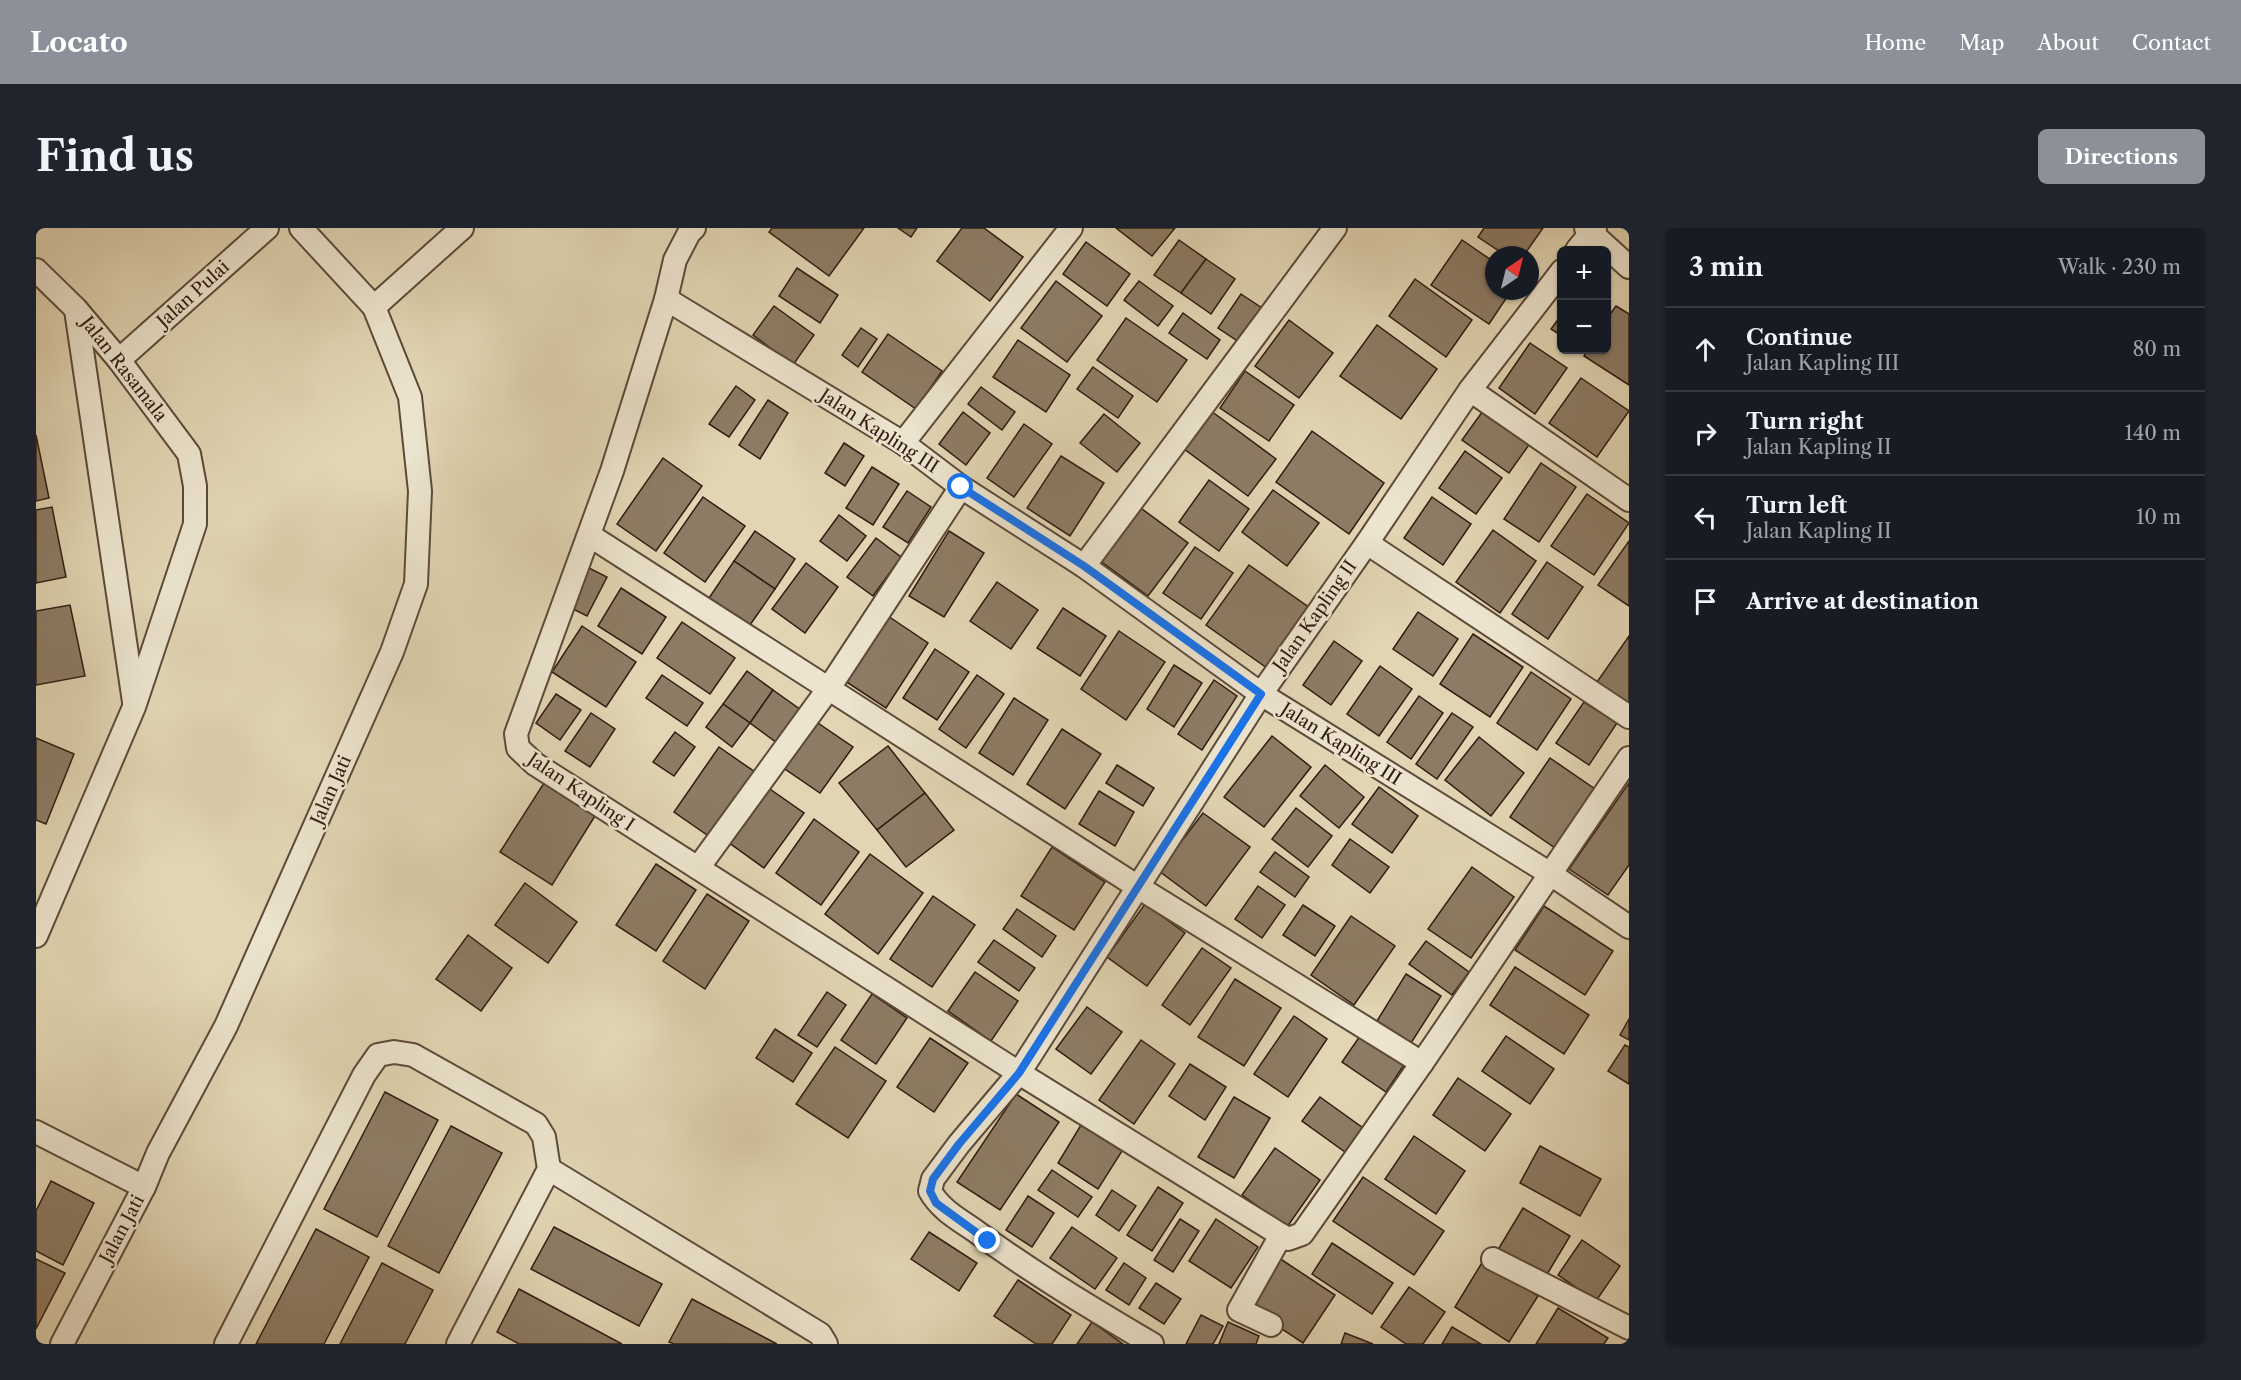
<!DOCTYPE html>
<meta charset="utf-8">
<style>
body{margin:0;font-family:"Libre Caslon Text",serif;background:#20242c;color:#f1f3f6}
.controls{position:absolute;right:18px;top:18px;display:grid;overflow:hidden;border-radius:9px;box-shadow:0 2px 4px #0004}
.controls button{width:54px;height:54px;display:grid;place-items:center;padding:0;border:0;border-bottom:2px solid #363941;background:#171b24;color:#f1f3f6;font:30px sans-serif}
.compass{position:absolute;left:1449px;top:18px;width:54px;height:54px;border-radius:50%;background:#171b24;box-shadow:0 2px 4px #0004;rotate:35deg}
.stop{position:absolute;width:18px;height:18px;margin:-14px;border:4px solid #1a73e8;border-radius:50%;background:#fff}
.stop.end{background:#1a73e8;border-color:#fff;box-shadow:0 2px 6px #0008}
.list{margin:0;padding:0;list-style:none}
h2{display:flex;justify-content:space-between;align-items:center;height:78px;margin:0;padding:0 24px;font-size:26px}
h2 small{font-size:20px;font-weight:400;color:#9ea1a6}
.list li{display:grid;grid-template-columns:39px 1fr auto;gap:18px;align-items:center;box-sizing:border-box;height:84px;padding:0 24px;border-top:2px solid #363941}
.list b{display:block;font-size:22px;white-space:nowrap}
.list p{margin:0;font-size:20px;white-space:nowrap;color:#9ea1a6}
.list em{font-size:20px;font-style:normal;color:#9ea1a6}
.icon{flex:none;width:33px;height:33px;fill:none;stroke:currentColor;stroke-width:2;stroke-linecap:round;stroke-linejoin:round}
.map{position:relative;flex:none;width:1593px;height:1116px;overflow:hidden;border-radius:9px}
header{display:flex;align-items:center;gap:36px;box-sizing:border-box;height:84px;padding:0 30px;background:#8c9099;color:#fff}
header strong{font-size:28px}
nav{display:flex;gap:33px;margin-inline-start:auto;font-size:21px}
.intro{display:flex;align-items:center;justify-content:space-between;box-sizing:border-box;height:144px;padding:0 36px}
h1{margin:0;font-size:42px}
.button{padding:15px 27px;border-radius:9px;background:#8c9099;color:#fff;font-size:21px;font-weight:700}
main{display:flex;gap:36px;padding:0 36px}
aside{flex:1;background:#171b24;border-radius:9px;box-shadow:0 2px 4px #0004}
.map>svg:first-child{display:block}
.building{fill:#8d7c65;stroke:#311b11;stroke-width:1.5}
.lines{fill:none;stroke-linecap:round;stroke-linejoin:round}
.minor-casing{stroke:#5d4a3a;stroke-width:26}
.minor{stroke:#ece4ce;stroke-width:22}
.route{stroke:#1a73e8;stroke-width:8}
.labels{text-anchor:middle;dominant-baseline:central;stroke-width:5;stroke-linejoin:round;paint-order:stroke}
.street-label{font-size:18px;fill:#311b11;stroke:#ece4ce}
</style>
<header>
<strong>Locato</strong>
<nav><a>Home</a><a>Map</a><a>About</a><a>Contact</a></nav>
</header>
<div class="intro"><h1>Find us</h1><a class="button">Directions</a></div>
<main>
<div class="map">
<svg width="1593" height="1116" viewBox="0 0 1593 1116">
<rect width="100%" height="100%" fill="#e1d5b3"/>
<filter id="stains"><feTurbulence type="fractalNoise" baseFrequency=".00333" numOctaves="4"/><feColorMatrix values="0 0 0 0 .2 0 0 0 0 .09 0 0 0 0 .02 0 0 0 .5 -.17"/></filter>
<radialGradient id="worn" r=".72"><stop offset=".6" stop-color="#630" stop-opacity="0"/><stop offset="1" stop-color="#630" stop-opacity=".3"/></radialGradient>
<g class="building">
<polygon points="736,0 828,0 793,48 733,4"/>
<polygon points="862,0 881,0 875,9"/>
<polygon points="926,0 948,0 987,29 954,73 901,33"/>
<polygon points="1080,0 1139,0 1116,28"/>
<polygon points="1448,0 1507,0 1488,27 1469,27 1442,9"/>
<polygon points="1143,12 1170,31 1145,65 1118,47"/>
<polygon points="1426,12 1458,34 1458,63 1475,63 1453,96 1395,57"/>
<polygon points="1050,14 1094,46 1071,78 1027,46"/>
<polygon points="1170,31 1199,51 1175,86 1145,65"/>
<polygon points="761,40 802,67 784,95 743,68"/>
<polygon points="1379,51 1436,92 1410,129 1353,88"/>
<polygon points="1020,53 1066,88 1031,134 985,100"/>
<polygon points="1103,53 1137,78 1122,98 1088,72"/>
<polygon points="1205,66 1229,82 1206,116 1182,100"/>
<polygon points="738,78 778,107 757,137 717,107"/>
<polygon points="1580,78 1593,86 1593,157 1548,128 1552,122 1570,122 1570,92"/>
<polygon points="1147,85 1184,112 1171,131 1133,105"/>
<polygon points="1526,86 1526,108 1515,101"/>
<polygon points="1090,90 1151,132 1121,174 1061,132"/>
<polygon points="1253,92 1297,125 1263,170 1219,138"/>
<polygon points="1341,97 1401,141 1365,191 1304,148"/>
<polygon points="825,100 841,111 822,139 806,127"/>
<polygon points="852,106 906,143 880,181 826,144"/>
<polygon points="982,112 1034,147 1010,184 957,149"/>
<polygon points="1494,115 1531,140 1499,186 1463,160"/>
<polygon points="1057,139 1097,168 1082,190 1041,161"/>
<polygon points="1209,143 1258,177 1233,213 1184,180"/>
<polygon points="1545,150 1593,183 1561,229 1513,195"/>
<polygon points="700,158 719,172 693,209 673,196"/>
<polygon points="945,159 979,184 966,202 932,176"/>
<polygon points="732,172 752,185 724,231 703,217"/>
<polygon points="1171,180 1240,231 1212,268 1144,218"/>
<polygon points="1449,180 1495,214 1473,245 1426,212"/>
<polygon points="927,184 954,205 930,237 903,216"/>
<polygon points="1068,186 1104,215 1081,244 1044,215"/>
<polygon points="988,196 1016,216 978,269 951,250"/>
<polygon points="1276,203 1348,255 1313,306 1240,254"/>
<polygon points="0,207 13,270 0,273"/>
<polygon points="808,215 828,228 809,258 789,245"/>
<polygon points="1429,223 1466,250 1440,286 1403,260"/>
<polygon points="1025,228 1068,255 1034,308 991,280"/>
<polygon points="627,230 666,258 620,323 581,296"/>
<polygon points="1505,235 1540,259 1503,314 1468,291"/>
<polygon points="836,239 863,256 837,297 810,280"/>
<polygon points="1173,252 1213,281 1183,323 1143,294"/>
<polygon points="1237,262 1283,295 1251,338 1206,304"/>
<polygon points="871,263 895,279 872,315 847,299"/>
<polygon points="1551,266 1593,295 1558,347 1515,318"/>
<polygon points="667,269 709,298 669,354 628,325"/>
<polygon points="1396,269 1435,296 1407,337 1368,310"/>
<polygon points="1102,278 1152,315 1112,368 1063,332"/>
<polygon points="16,279 30,349 0,355 0,282"/>
<polygon points="803,287 830,308 811,333 784,313"/>
<polygon points="1457,302 1500,333 1464,385 1420,354"/>
<polygon points="719,303 759,331 739,361 698,333"/>
<polygon points="913,303 948,325 908,389 873,368"/>
<polygon points="840,310 865,329 837,368 811,349"/>
<polygon points="1593,313 1593,378 1562,357"/>
<polygon points="1159,319 1197,345 1165,391 1127,365"/>
<polygon points="698,333 739,361 714,397 673,370"/>
<polygon points="1511,334 1547,359 1512,411 1476,386"/>
<polygon points="770,335 802,359 769,405 736,381"/>
<polygon points="1213,337 1274,380 1231,440 1170,397"/>
<polygon points="551,339 571,349 551,388 531,378"/>
<polygon points="961,354 1002,382 975,421 934,393"/>
<polygon points="585,360 630,389 606,426 562,398"/>
<polygon points="34,377 49,448 0,457 0,383"/>
<polygon points="1027,380 1070,408 1044,448 1001,420"/>
<polygon points="1382,384 1422,411 1397,448 1357,421"/>
<polygon points="849,386 892,415 850,480 806,451"/>
<polygon points="646,394 699,430 674,466 621,430"/>
<polygon points="546,398 600,434 570,479 516,444"/>
<polygon points="1083,403 1129,434 1090,492 1045,461"/>
<polygon points="1437,406 1487,439 1454,489 1404,456"/>
<polygon points="1593,408 1593,477 1561,454"/>
<polygon points="1298,413 1326,433 1295,477 1267,457"/>
<polygon points="899,421 933,444 901,492 867,470"/>
<polygon points="1138,437 1166,455 1138,499 1111,481"/>
<polygon points="1344,438 1376,461 1343,508 1311,486"/>
<polygon points="711,443 737,462 714,495 687,476"/>
<polygon points="1495,444 1535,471 1501,522 1461,495"/>
<polygon points="626,447 667,475 651,498 610,470"/>
<polygon points="941,447 968,466 930,520 903,501"/>
<polygon points="1178,452 1201,468 1166,522 1142,506"/>
<polygon points="737,462 765,482 741,515 714,495"/>
<polygon points="520,466 545,482 524,512 500,495"/>
<polygon points="1383,468 1407,485 1375,531 1351,514"/>
<polygon points="978,470 1012,492 977,547 943,525"/>
<polygon points="1548,474 1581,495 1553,537 1520,515"/>
<polygon points="687,476 714,495 696,519 670,499"/>
<polygon points="555,485 579,501 554,539 529,523"/>
<polygon points="1416,485 1437,499 1401,551 1380,536"/>
<polygon points="779,493 817,519 784,565 746,539"/>
<polygon points="1026,501 1065,526 1029,581 991,556"/>
<polygon points="639,504 659,519 638,548 617,534"/>
<polygon points="1236,508 1275,539 1228,599 1188,569"/>
<polygon points="1443,509 1488,545 1455,588 1409,552"/>
<polygon points="0,510 38,526 10,596 0,592"/>
<polygon points="852,518 889,565 841,602 803,555"/>
<polygon points="683,519 719,544 674,609 638,584"/>
<polygon points="1514,530 1559,561 1519,620 1474,589"/>
<polygon points="1081,537 1118,560 1107,578 1070,555"/>
<polygon points="1289,537 1328,569 1303,600 1264,568"/>
<polygon points="508,555 559,588 516,657 464,624"/>
<polygon points="1593,555 1593,637 1572,667 1533,641"/>
<polygon points="731,559 768,585 728,640 692,614"/>
<polygon points="1343,559 1382,588 1356,625 1316,596"/>
<polygon points="1063,563 1098,584 1079,618 1043,596"/>
<polygon points="889,565 918,602 870,639 841,602"/>
<polygon points="1260,580 1296,608 1272,639 1236,611"/>
<polygon points="1167,585 1214,619 1170,678 1123,643"/>
<polygon points="778,591 823,624 785,677 740,645"/>
<polygon points="1314,611 1353,639 1334,665 1296,637"/>
<polygon points="1016,619 1069,654 1038,702 985,668"/>
<polygon points="1239,624 1273,649 1259,669 1224,644"/>
<polygon points="834,626 887,665 842,726 789,686"/>
<polygon points="620,636 660,662 620,723 580,697"/>
<polygon points="1436,639 1478,669 1435,730 1392,701"/>
<polygon points="489,655 541,694 512,735 459,697"/>
<polygon points="1222,658 1249,677 1226,710 1199,691"/>
<polygon points="671,666 713,693 669,761 627,733"/>
<polygon points="897,668 939,697 896,759 854,731"/>
<polygon points="1109,676 1149,705 1111,758 1071,729"/>
<polygon points="1267,677 1299,698 1279,728 1247,707"/>
<polygon points="1508,678 1577,723 1549,767 1479,722"/>
<polygon points="981,681 1020,708 1006,729 967,701"/>
<polygon points="1315,688 1359,718 1318,777 1275,747"/>
<polygon points="432,707 476,740 445,783 400,751"/>
<polygon points="958,712 999,740 983,763 942,734"/>
<polygon points="1390,713 1433,744 1416,767 1373,736"/>
<polygon points="1166,720 1195,740 1154,797 1126,777"/>
<polygon points="1479,739 1553,787 1528,826 1454,777"/>
<polygon points="939,744 982,773 955,813 912,783"/>
<polygon points="1370,746 1405,768 1375,815 1341,793"/>
<polygon points="1199,751 1245,780 1208,838 1162,809"/>
<polygon points="791,764 810,777 781,819 762,807"/>
<polygon points="836,766 871,790 840,836 805,812"/>
<polygon points="1051,779 1086,804 1055,846 1020,821"/>
<polygon points="1258,788 1291,811 1252,869 1218,846"/>
<polygon points="1593,791 1593,812 1584,807"/>
<polygon points="739,801 776,825 757,854 720,830"/>
<polygon points="1324,808 1368,837 1350,864 1306,834"/>
<polygon points="1470,808 1518,841 1494,876 1446,843"/>
<polygon points="894,810 932,835 898,884 861,859"/>
<polygon points="1105,812 1139,836 1098,896 1063,872"/>
<polygon points="1589,817 1593,819 1593,856 1572,843"/>
<polygon points="799,819 850,853 812,910 760,876"/>
<polygon points="1154,836 1190,859 1169,892 1133,868"/>
<polygon points="1422,850 1475,886 1449,923 1397,887"/>
<polygon points="349,864 402,892 341,1009 288,981"/>
<polygon points="980,866 1023,894 964,982 921,954"/>
<polygon points="1198,869 1234,890 1198,950 1162,929"/>
<polygon points="1284,869 1327,900 1309,924 1266,893"/>
<polygon points="1045,897 1086,923 1062,961 1022,935"/>
<polygon points="415,898 466,925 403,1045 352,1018"/>
<polygon points="1378,908 1429,943 1400,986 1349,951"/>
<polygon points="1504,918 1565,951 1544,988 1484,955"/>
<polygon points="1239,920 1284,952 1251,999 1206,967"/>
<polygon points="1016,942 1056,969 1042,989 1002,962"/>
<polygon points="1327,949 1408,1003 1378,1047 1297,993"/>
<polygon points="15,953 58,975 27,1037 0,1023 0,983"/>
<polygon points="1122,959 1147,975 1116,1023 1091,1007"/>
<polygon points="1076,962 1100,978 1083,1003 1060,987"/>
<polygon points="992,968 1018,985 996,1019 970,1002"/>
<polygon points="1487,980 1534,1008 1507,1053 1460,1025"/>
<polygon points="1144,991 1163,1003 1137,1044 1118,1032"/>
<polygon points="1180,991 1222,1019 1195,1060 1153,1033"/>
<polygon points="518,999 626,1056 603,1098 495,1041"/>
<polygon points="1036,999 1081,1030 1059,1061 1014,1030"/>
<polygon points="280,1001 333,1029 288,1116 220,1116"/>
<polygon points="893,1004 941,1035 923,1063 875,1031"/>
<polygon points="1546,1012 1584,1038 1560,1073 1522,1047"/>
<polygon points="1296,1015 1357,1055 1336,1086 1276,1046"/>
<polygon points="1243,1030 1299,1067 1267,1115 1211,1078"/>
<polygon points="0,1031 29,1045 0,1101"/>
<polygon points="1447,1033 1502,1068 1473,1114 1419,1079"/>
<polygon points="346,1035 397,1062 369,1116 304,1116"/>
<polygon points="1088,1035 1110,1050 1093,1077 1070,1062"/>
<polygon points="982,1052 1035,1087 1016,1116 1000,1116 958,1088"/>
<polygon points="1120,1055 1145,1071 1128,1096 1103,1080"/>
<polygon points="1373,1059 1409,1084 1387,1116 1370,1116 1345,1099"/>
<polygon points="483,1061 586,1116 483,1116 461,1104"/>
<polygon points="656,1071 741,1116 638,1116 633,1114"/>
<polygon points="1522,1080 1572,1110 1568,1116 1500,1116"/>
<polygon points="1165,1087 1187,1098 1177,1116 1150,1116"/>
<polygon points="1056,1094 1087,1116 1041,1116"/>
<polygon points="1192,1094 1223,1108 1220,1116 1183,1116"/>
<polygon points="1416,1099 1445,1116 1406,1116"/>
<polygon points="1309,1105 1337,1116 1305,1116"/>
</g>
<g class="lines">
<defs>
<g id="minor">
<polyline points="658,0 653,5 639,32 630,71 576,243 480,506 482,520 499,536 983,845 1245,1007 1252,1011 1266,1006 1386,835 1593,530"/>
<polyline points="1550,0 1593,39"/>
<polyline points="1541,22 1559,0"/>
<polyline points="0,42 40,81 83,132 153,226 159,258 159,296 98,479 0,708"/>
<polyline points="630,71 867,215 925,259 1048,338 1225,466 1513,645 1593,699"/>
<polyline points="338,79 426,0"/>
<polyline points="40,82 98,474"/>
<polyline points="83,132 231,0"/>
<polyline points="1434,162 1593,272"/>
<polyline points="867,215 1035,0"/>
<polyline points="553,307 1102,659 1386,835"/>
<polyline points="1331,315 1593,489"/>
<polyline points="1048,338 1299,0"/>
<polyline points="662,640 793,460 925,259"/>
<polyline points="0,904 108,959"/>
<polyline points="513,941 784,1106 790,1116"/>
<polyline points="1457,1031 1593,1100"/>
<polyline points="1235,1097 1203,1082 1245,1007"/>
<polyline points="26,1116 108,959 122,925 190,798 356,424 380,356 384,263 374,169 338,79 265,0"/>
<polyline points="190,1116 328,847 342,827 358,824 377,827 500,896 508,909 513,941 422,1116"/>
<path d="M1116,1116C1055,1080 995,1044 938,1002C922,991 904,981 894,963L897,951L923,916L983,845L1225,466L1331,315L1434,162L1526,43"/>
</g>
</defs>
<use href="#minor" class="minor-casing"/>
<use href="#minor" class="minor"/>
</g>
<g class="lines">
<polyline class="route" points="925,259 1048,338 1225,466 983,845 923,916 897,951 894,963 900,975 952,1013"/>
</g>
<g class="labels">
<g class="street-label">
<text transform="translate(157 66) rotate(-42)">Jalan Pulai</text>
<text transform="translate(88 141) rotate(52)">Jalan Rasamala</text>
<text transform="translate(843 203) rotate(33)">Jalan Kapling III</text>
<text transform="translate(1279 388) rotate(-55)">Jalan Kapling II</text>
<text transform="translate(1305 516) rotate(32)">Jalan Kapling III</text>
<text transform="translate(295 562) rotate(-66)">Jalan Jati</text>
<text transform="translate(545 564) rotate(34)">Jalan Kapling I</text>
<text transform="translate(86 1001) rotate(-62)">Jalan Jati</text>
</g>
</g>
<rect width="100%" height="100%" filter="url(#stains)"/>
<rect width="100%" height="100%" fill="url(#worn)"/>
</svg>
<div class="controls">
<button>+</button>
<button>−</button>
</div>
<svg class="compass" viewBox="-18 -18 36 36"><path d="M0-13l5 13h-10z" fill="#e53935"/><path d="M0 13l5-13h-10z" fill="#9ea1a6"/></svg>
<div class="stop" style="left:925px;top:259px"></div>
<div class="stop end" style="left:952px;top:1013px"></div>
</div>
<aside>
<h2>3 min<small>Walk · 230 m</small></h2>
<ul class="list">
<li><svg class="icon" aria-label="ahead" viewBox="0 0 24 24"><path d="M12 20V5M6 11l6-6 6 6"/></svg><div><b>Continue</b><p>Jalan Kapling III</p></div><em>80 m</em></li>
<li><svg class="icon" aria-label="right" viewBox="0 0 24 24"><path d="M7 20v-9h11M14 6l5 5-5 5"/></svg><div><b>Turn right</b><p>Jalan Kapling II</p></div><em>140 m</em></li>
<li><svg class="icon" aria-label="left" viewBox="0 0 24 24"><path d="M17 20v-9H6M10 6l-5 5 5 5"/></svg><div><b>Turn left</b><p>Jalan Kapling II</p></div><em>10 m</em></li>
<li><svg class="icon" aria-label="arrive" viewBox="0 0 24 24"><path d="M6 21V4h12l-3 4 3 4H6"/></svg><div><b>Arrive at destination</b></div></li>
</ul>
</aside>
</main>
